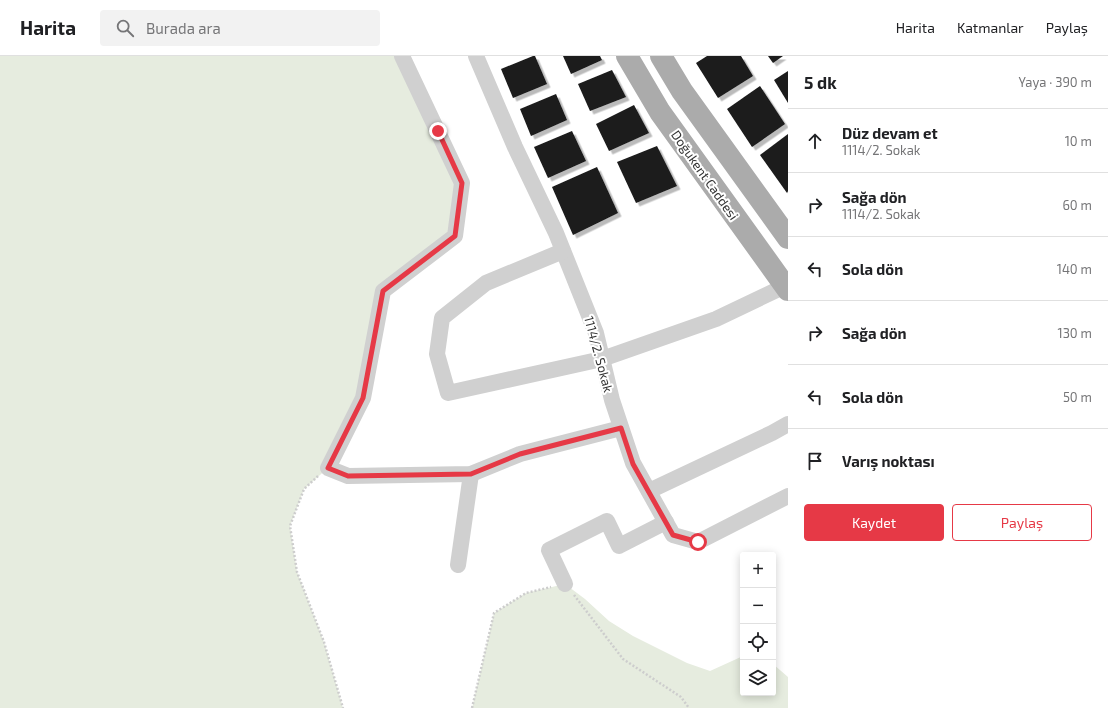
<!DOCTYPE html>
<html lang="tr">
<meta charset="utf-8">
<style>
body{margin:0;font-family:"Exo 2",sans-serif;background:#f2f2f2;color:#202124}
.controls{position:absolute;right:12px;bottom:12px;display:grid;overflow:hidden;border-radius:4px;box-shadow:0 2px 10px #0003}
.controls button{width:36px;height:36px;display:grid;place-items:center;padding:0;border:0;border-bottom:1px solid #e0e0e0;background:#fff;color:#202124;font:20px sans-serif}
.stop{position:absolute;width:12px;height:12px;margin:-9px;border:3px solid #e63946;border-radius:50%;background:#fff}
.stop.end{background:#e63946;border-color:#fff;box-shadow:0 1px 4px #0008}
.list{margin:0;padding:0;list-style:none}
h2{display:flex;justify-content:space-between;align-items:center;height:52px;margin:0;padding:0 16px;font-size:17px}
h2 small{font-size:13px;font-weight:400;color:#757577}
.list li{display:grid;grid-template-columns:26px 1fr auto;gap:12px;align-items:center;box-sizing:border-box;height:64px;padding:0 16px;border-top:1px solid #e0e0e0}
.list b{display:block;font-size:15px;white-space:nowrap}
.list p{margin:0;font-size:13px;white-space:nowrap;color:#757577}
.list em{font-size:13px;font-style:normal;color:#757577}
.actions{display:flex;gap:8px;padding:12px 16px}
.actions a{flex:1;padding:9px 0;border:1px solid #e63946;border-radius:4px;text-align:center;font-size:14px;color:#e63946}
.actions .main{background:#e63946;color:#fff}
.icon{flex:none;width:22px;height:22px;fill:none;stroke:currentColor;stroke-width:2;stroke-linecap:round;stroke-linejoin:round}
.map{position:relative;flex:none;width:788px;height:652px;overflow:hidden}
header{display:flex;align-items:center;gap:24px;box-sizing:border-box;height:56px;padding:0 20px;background:#fff;border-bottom:1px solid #e0e0e0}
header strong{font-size:19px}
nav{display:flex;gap:22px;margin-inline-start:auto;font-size:14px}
.search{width:280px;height:36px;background:#f2f2f2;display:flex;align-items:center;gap:10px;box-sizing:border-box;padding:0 14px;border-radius:4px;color:#757577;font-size:15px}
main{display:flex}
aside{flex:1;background:#fff}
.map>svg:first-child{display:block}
.green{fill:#e6ecdf}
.building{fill:#1a1a1a;filter:url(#shadow)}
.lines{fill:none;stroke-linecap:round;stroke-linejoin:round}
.path{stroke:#cdcdcd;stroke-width:2.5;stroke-dasharray:2 2;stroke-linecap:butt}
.street{stroke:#d0d0d0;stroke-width:16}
.primary{stroke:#ababab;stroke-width:22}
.route{stroke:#e63946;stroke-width:5}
.labels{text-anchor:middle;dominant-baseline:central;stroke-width:4;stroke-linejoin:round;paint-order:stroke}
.street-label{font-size:13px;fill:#333;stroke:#fff}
</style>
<header>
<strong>Harita</strong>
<div class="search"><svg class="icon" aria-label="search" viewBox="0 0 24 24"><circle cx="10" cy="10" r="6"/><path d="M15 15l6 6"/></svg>Burada ara</div>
<nav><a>Harita</a><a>Katmanlar</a><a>Paylaş</a></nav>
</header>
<main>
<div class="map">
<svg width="788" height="652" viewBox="0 0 788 652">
<defs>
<filter id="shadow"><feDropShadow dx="3.5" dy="3.5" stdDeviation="0" flood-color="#0004"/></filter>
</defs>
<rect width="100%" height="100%" fill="#fff"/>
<g class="green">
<polygon points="0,0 402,0 462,127 455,180 383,235 363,342 328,412 304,433 290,470 297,516 324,586 343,652 0,652"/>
<polygon points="565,528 585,543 609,565 633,580 687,607 710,615 743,600 743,637 773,637 773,608 788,621 788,652 472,652 494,557 526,537"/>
</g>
<g class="building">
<polygon points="533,0 535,0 547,28 513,42 501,13"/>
<polygon points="563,0 600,0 602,4 571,18"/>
<polygon points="707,0 741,0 753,20 718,42 696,7"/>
<polygon points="768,0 783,0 773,7"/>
<polygon points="612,14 626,41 590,55 578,28"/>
<polygon points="788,15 788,47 774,24"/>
<polygon points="760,30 785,68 752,91 727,53"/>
<polygon points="556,38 567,64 531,80 520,53"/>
<polygon points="634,49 649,77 609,95 596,68"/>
<polygon points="572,75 586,105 548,122 534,91"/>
<polygon points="788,78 788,135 787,137 760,99"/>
<polygon points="657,90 677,130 636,147 617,106"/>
<polygon points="597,111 618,157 573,179 552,131"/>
</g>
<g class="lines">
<g class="path">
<polyline points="318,420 304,433 290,470 297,516 324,586 343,652"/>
<polyline points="574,539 623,603 681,641 689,652"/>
<polyline points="472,652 494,557 526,537 551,531"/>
</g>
<g class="street">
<polyline points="402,0 462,127 455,180 383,235 363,342 328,412 348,420 471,418 520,398 621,372"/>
<polyline points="476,0 515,91 556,177 596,277 612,344 633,407 673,479 698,486 788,440"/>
<polyline points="563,195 486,227 442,262 437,298 448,337 602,303 716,263 785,230"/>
<polyline points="649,435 772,377 788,368"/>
<polyline points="458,509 471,418"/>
<polyline points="565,528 549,494 607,465 619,490 666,466"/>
</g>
<g class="primary">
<polyline points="627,0 660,56 788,234"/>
<polyline points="661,0 682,35 788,182"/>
</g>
</g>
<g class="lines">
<polyline class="route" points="438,75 462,127 455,180 383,235 363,342 328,412 348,420 471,418 520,398 621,372 633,408 673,479 698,486"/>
</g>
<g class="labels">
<g class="street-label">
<text transform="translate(705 119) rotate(55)">Doğukent Caddesi</text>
<text transform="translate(599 298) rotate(75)">1114/2. Sokak</text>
</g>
</g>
</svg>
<div class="controls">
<button>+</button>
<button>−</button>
<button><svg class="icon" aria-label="locate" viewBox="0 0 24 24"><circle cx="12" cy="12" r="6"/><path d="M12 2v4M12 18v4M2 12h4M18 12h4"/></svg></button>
<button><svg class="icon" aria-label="layers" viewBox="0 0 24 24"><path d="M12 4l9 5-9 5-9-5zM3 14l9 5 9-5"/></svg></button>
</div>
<div class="stop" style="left:698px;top:486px"></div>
<div class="stop end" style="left:438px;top:75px"></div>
</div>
<aside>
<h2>5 dk<small>Yaya · 390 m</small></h2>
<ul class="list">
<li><svg class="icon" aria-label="ahead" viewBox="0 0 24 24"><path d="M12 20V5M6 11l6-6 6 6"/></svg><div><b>Düz devam et</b><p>1114/2. Sokak</p></div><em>10 m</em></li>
<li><svg class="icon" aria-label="right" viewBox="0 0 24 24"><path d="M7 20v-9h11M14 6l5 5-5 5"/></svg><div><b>Sağa dön</b><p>1114/2. Sokak</p></div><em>60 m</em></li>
<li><svg class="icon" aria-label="left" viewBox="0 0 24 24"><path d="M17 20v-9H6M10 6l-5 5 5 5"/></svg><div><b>Sola dön</b></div><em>140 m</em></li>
<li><svg class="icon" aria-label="right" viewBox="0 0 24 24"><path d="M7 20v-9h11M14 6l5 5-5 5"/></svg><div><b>Sağa dön</b></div><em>130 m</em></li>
<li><svg class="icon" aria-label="left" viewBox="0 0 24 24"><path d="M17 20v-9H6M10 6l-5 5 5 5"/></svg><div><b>Sola dön</b></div><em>50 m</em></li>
<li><svg class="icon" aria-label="arrive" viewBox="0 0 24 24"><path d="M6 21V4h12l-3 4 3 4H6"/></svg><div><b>Varış noktası</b></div></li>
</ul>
<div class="actions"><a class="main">Kaydet</a><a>Paylaş</a></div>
</aside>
</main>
